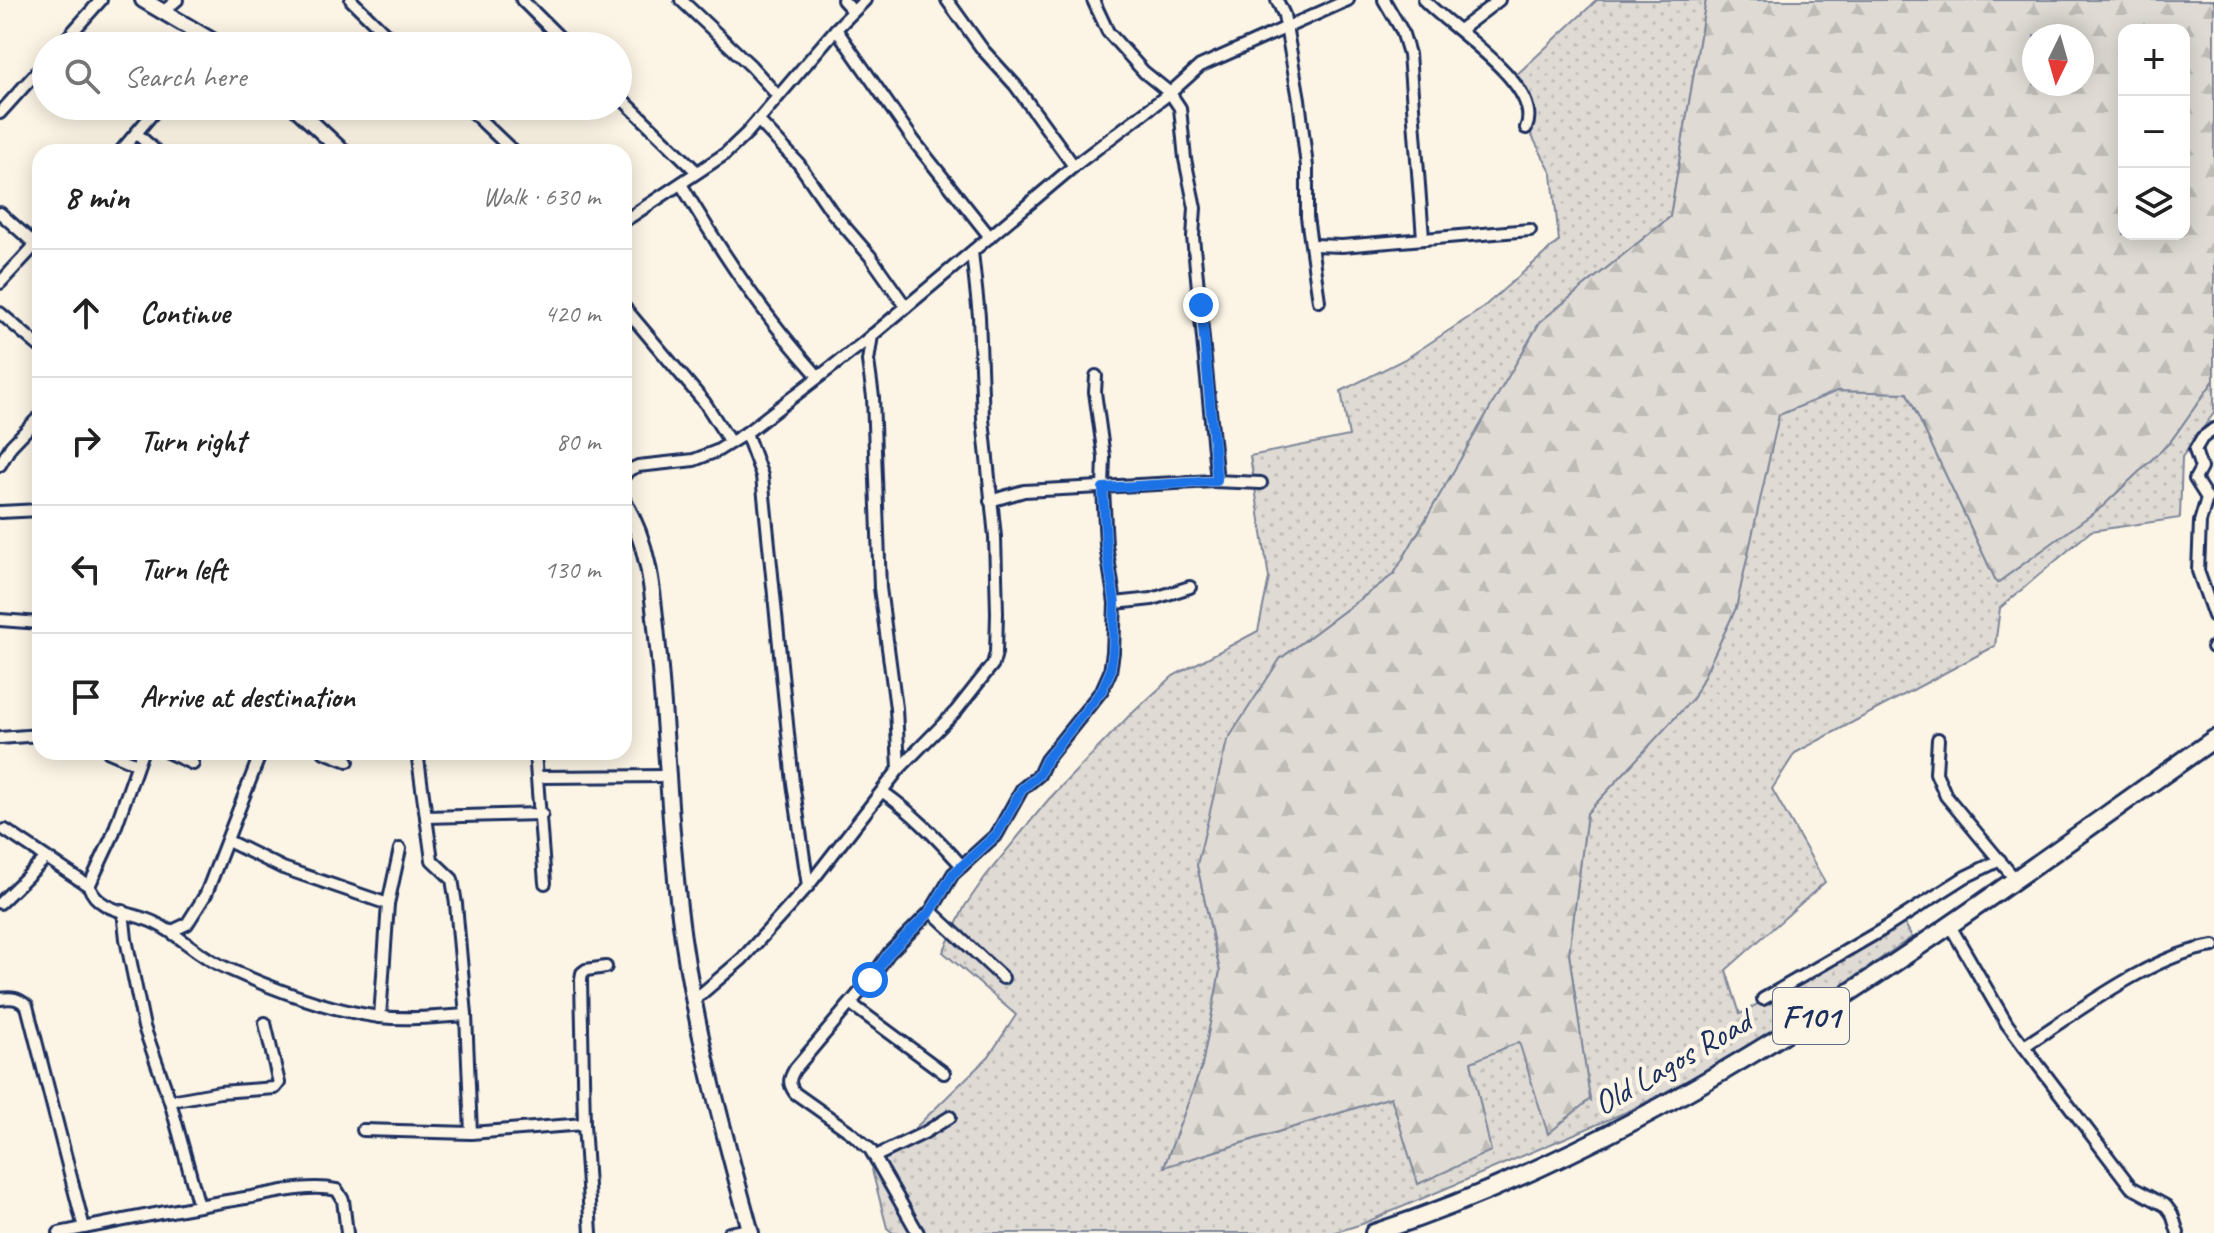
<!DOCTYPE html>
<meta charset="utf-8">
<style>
body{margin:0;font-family:Caveat,sans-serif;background:#f2f2f2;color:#222}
.controls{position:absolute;right:24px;top:24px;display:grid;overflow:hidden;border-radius:16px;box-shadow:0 4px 20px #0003}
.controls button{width:72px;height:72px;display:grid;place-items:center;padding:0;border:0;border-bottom:2px solid #e0e0e0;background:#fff;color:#222;font:40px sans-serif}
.compass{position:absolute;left:2022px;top:24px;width:72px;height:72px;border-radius:50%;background:#fff;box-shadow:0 4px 20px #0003;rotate:185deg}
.stop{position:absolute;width:24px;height:24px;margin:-18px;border:6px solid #1a73e8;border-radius:50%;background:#fff}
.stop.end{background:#1a73e8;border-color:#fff;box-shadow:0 2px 8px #0008}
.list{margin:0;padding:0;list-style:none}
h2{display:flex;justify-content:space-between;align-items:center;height:104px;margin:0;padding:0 32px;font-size:34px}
h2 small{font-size:26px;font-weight:400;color:#767676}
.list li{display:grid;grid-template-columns:52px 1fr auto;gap:24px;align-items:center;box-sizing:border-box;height:128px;padding:0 32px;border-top:2px solid #e0e0e0}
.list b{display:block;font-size:30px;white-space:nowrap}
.list em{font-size:26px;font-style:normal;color:#767676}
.icon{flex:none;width:44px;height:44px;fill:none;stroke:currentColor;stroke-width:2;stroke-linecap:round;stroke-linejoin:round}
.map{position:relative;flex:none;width:2214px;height:1233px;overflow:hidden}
.search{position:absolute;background:#fff;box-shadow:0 4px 20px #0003;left:32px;top:32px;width:600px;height:88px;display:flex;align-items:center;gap:20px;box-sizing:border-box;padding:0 28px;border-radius:44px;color:#767676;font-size:30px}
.panel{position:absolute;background:#fff;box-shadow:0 4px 20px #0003;left:32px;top:144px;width:600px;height:616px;border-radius:24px}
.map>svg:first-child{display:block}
.grass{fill:url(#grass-dots);stroke:#7d8599;stroke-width:2}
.forest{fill:url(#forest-firs);stroke:#7d8599;stroke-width:2;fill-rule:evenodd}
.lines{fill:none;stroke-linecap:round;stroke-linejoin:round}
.street-casing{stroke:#1b2f5e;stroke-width:16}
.secondary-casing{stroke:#1b2f5e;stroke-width:20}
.primary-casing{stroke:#1b2f5e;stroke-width:22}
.street{stroke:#fcf5e5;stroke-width:10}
.secondary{stroke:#fcf5e5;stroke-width:14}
.primary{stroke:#fcf5e5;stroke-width:16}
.route{stroke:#1a73e8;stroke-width:10}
.labels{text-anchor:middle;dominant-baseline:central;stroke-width:8;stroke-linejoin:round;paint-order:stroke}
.shield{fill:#fcf5e5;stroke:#5e6a86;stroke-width:2}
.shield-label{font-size:32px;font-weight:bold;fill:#1b2f5e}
.street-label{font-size:34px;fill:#1b2f5e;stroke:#fcf5e5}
</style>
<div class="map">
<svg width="2214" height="1233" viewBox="0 0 2214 1233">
<defs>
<pattern id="grass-dots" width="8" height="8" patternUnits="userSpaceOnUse" patternTransform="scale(2)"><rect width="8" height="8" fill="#dfdbd4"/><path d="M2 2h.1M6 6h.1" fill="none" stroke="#bfbcb8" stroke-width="1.8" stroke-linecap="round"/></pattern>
<pattern id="forest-firs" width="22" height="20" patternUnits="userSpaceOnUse" patternTransform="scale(2)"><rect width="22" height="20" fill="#dfdbd4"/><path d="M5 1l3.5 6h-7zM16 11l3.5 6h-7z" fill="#bfbcb8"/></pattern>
</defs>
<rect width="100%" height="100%" fill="#fcf5e5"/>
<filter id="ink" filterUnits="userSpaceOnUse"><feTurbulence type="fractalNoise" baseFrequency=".0125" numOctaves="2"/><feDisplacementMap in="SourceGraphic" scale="16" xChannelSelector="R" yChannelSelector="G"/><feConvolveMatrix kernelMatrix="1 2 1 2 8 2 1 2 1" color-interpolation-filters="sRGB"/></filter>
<g filter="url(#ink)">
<polygon class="grass" points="1597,0 1706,0 1670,217 1540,322 1394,574 1280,659 1197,865 1220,971 1202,1066 1164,1167 1391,1097 1419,1183 1471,1061 1519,1042 1590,1100 1569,954 1587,813 1694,697 1736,608 1778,415 1837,391 1907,393 1997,583 2103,506 2170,442 2214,380 2214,413 2182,457 2180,518 2091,531 2000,608 1995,646 1795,753 1772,789 1825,882 1726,970 1740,1014 1903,920 1912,937 1751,1048 1631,1110 1362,1224 1333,1233 893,1233 887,1228 872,1170 989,1056 1016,1015 943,952 965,906 985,877 1048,800 1128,717 1173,676 1258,631 1269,578 1250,456 1349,436 1341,391 1407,358 1480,310 1559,241 1552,174 1522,117 1514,77"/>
<path class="forest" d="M1706,0H2214V380L2170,442L2103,506L1997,583L1907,393L1837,391L1779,415L1736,608L1694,697L1587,813L1569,954L1590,1099L1548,1134L1519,1042L1471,1062L1491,1151L1418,1184L1391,1097L1164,1167L1202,1066L1220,971L1197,865L1227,741L1280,659L1394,574L1540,322L1670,217ZM2124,30H2184V234H2124ZM2034,36H2082V84H2034Z"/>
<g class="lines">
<defs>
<g id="street">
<polyline points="351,0 398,46"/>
<polyline points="522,0 568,46"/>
<polyline points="681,0 751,66 778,96"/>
<polyline points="843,0 853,11"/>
<polyline points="947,0 983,50 1015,85 1074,166"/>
<polyline points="1093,0 1108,32 1144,72 1170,93 1180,108 1185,159 1195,208 1193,237 1217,481"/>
<polyline points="1277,0 1284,15 1299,99 1307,167 1307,217 1319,301"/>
<polyline points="1384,0 1402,31 1409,54 1423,238"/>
<path d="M1424,0C1448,27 1545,85 1526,128"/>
<polyline points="164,11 177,0"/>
<polyline points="836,29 914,141 990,237"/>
<polyline points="1461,29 1499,0"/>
<polyline points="60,46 101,0"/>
<polyline points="618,95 697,172"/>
<polyline points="466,106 514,152"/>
<polyline points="410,107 411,106"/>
<polyline points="0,113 46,62"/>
<polyline points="758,120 799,164 832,212 870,256 906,307"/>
<polyline points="137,134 157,152"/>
<polyline points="120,152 159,106"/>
<path d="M681,184C723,255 763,315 818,376"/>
<polyline points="0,213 36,245"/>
<polyline points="624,221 725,154 747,133 836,29 865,0"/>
<polyline points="1313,245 1342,246 1530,230"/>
<polyline points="0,283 40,240"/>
<polyline points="624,307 705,403 730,442"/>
<polyline points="0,313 40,347"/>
<polyline points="872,335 868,361 873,397 880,588 896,708 899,769"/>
<polyline points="2214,429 2202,438 2195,450 2201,468 2195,479 2207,498 2200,522 2198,571 2214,616"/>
<polyline points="746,433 762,476 793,783 808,886"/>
<polyline points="0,465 11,446 40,416"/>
<polyline points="624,476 629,470 638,466 694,460 717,451 746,433 863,343 1074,166 1170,93 1200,66 1348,0"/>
<polyline points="990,501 1024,491 1214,481 1261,483"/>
<polyline points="0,512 40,510"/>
<polyline points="1115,603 1152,599 1190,587"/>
<polyline points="0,620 40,623"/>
<polyline points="2213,647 2214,647"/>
<polyline points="0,738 40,735"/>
<polyline points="1938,739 1936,773 1946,796 2015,879"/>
<polyline points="109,752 137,764"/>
<path d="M142,752L112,837L89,886C97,912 133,912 155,923C179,934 197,955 222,966C270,988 327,1010 380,1017C407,1020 438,1017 466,1015"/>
<polyline points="167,752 193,764"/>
<polyline points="324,752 348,761"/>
<polyline points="417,752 432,860 452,879 456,904 466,1015 471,1133"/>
<polyline points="535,752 545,883"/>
<polyline points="539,777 668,776"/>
<path d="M883,792C913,813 937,838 962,866"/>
<polyline points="426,817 542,814"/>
<polyline points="5,830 89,886"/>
<polyline points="228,841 283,868 388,904"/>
<polyline points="0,903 46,858"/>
<polyline points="123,911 126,939 144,1027 170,1101 199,1206"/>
<polyline points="931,911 1003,978"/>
<polyline points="1949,924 2007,1024 2131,1187 2166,1206 2172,1214 2178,1233"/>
<polyline points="172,931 187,924 206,894 261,752"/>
<path d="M0,999C12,997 18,998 27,1006L84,1228"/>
<polyline points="1763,999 1882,930 1965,877 2000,860"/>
<polyline points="693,1001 742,959 808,886 899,769 956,711 993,664 996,653 997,613 995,537 983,419 979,316 972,252"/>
<polyline points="851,1004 944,1073"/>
<polyline points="380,1017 388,904 400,849"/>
<path d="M2024,1046C2078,1012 2152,954 2214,946"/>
<polyline points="170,1101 220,1092 275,1088 279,1083 265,1023"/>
<polyline points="363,1130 471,1133 584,1124"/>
<polyline points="876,1156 924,1133 950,1117"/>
<path d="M59,1233C123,1220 187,1207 252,1197C278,1192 311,1184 337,1190L343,1200L347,1233"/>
<polyline points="591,1233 584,1124 581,979 582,973 586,970 606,967"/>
<polyline points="729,1233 750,1229"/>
<path d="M918,1233L870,1149L850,1132L795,1093C788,1083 789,1079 795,1069L870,980L889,953L931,911L953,874L997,834L1022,789L1039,775L1046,760L1102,690L1110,672L1113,652L1115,603L1106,545L1103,488L1104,457L1095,392L1096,376"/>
</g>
<g id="secondary">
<polyline points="143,0 221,46"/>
<polyline points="294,106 343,152"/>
<path d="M624,503C651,547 653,598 658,648C667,735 669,822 679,908C692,1019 722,1126 751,1233"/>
</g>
<path id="primary" d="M1374,1233C1682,1133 1951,923 2214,739"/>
</defs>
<use href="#street" class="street-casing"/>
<use href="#secondary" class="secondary-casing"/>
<use href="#primary" class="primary-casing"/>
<use href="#street" class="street"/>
<use href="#secondary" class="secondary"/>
<use href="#primary" class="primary"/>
</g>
</g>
<g class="lines" filter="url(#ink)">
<polyline class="route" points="870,980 889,953 931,911 953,874 997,834 1022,789 1039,775 1046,760 1102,690 1110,672 1113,652 1115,603 1106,545 1103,488 1217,481 1201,305"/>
</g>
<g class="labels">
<rect class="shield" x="1773" y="988" width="76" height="56" rx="6"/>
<g class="shield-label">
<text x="1811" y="1016">F101</text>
</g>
<g class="street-label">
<text transform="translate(1672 1062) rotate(-30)">Old Lagos Road</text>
</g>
</g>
</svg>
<div class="controls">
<button>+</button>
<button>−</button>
<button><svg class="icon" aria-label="layers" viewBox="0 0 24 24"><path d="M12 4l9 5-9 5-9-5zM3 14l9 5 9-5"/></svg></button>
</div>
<svg class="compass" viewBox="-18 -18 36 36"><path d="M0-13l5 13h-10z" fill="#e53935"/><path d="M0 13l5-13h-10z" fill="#767676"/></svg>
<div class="stop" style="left:870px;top:980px"></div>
<div class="stop end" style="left:1201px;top:305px"></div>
<div class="search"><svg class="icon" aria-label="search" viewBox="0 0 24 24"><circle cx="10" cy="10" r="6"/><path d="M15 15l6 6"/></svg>Search here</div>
<section class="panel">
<h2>8 min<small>Walk · 630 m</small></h2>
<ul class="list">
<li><svg class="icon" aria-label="ahead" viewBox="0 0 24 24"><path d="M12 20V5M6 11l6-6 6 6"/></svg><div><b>Continue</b></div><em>420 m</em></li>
<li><svg class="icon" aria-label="right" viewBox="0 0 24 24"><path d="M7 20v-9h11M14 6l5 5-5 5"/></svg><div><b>Turn right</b></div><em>80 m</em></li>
<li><svg class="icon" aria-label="left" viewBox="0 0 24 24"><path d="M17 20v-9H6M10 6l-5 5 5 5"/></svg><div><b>Turn left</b></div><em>130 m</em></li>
<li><svg class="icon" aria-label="arrive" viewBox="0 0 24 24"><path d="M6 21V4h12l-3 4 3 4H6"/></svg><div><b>Arrive at destination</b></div></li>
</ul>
</section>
</div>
